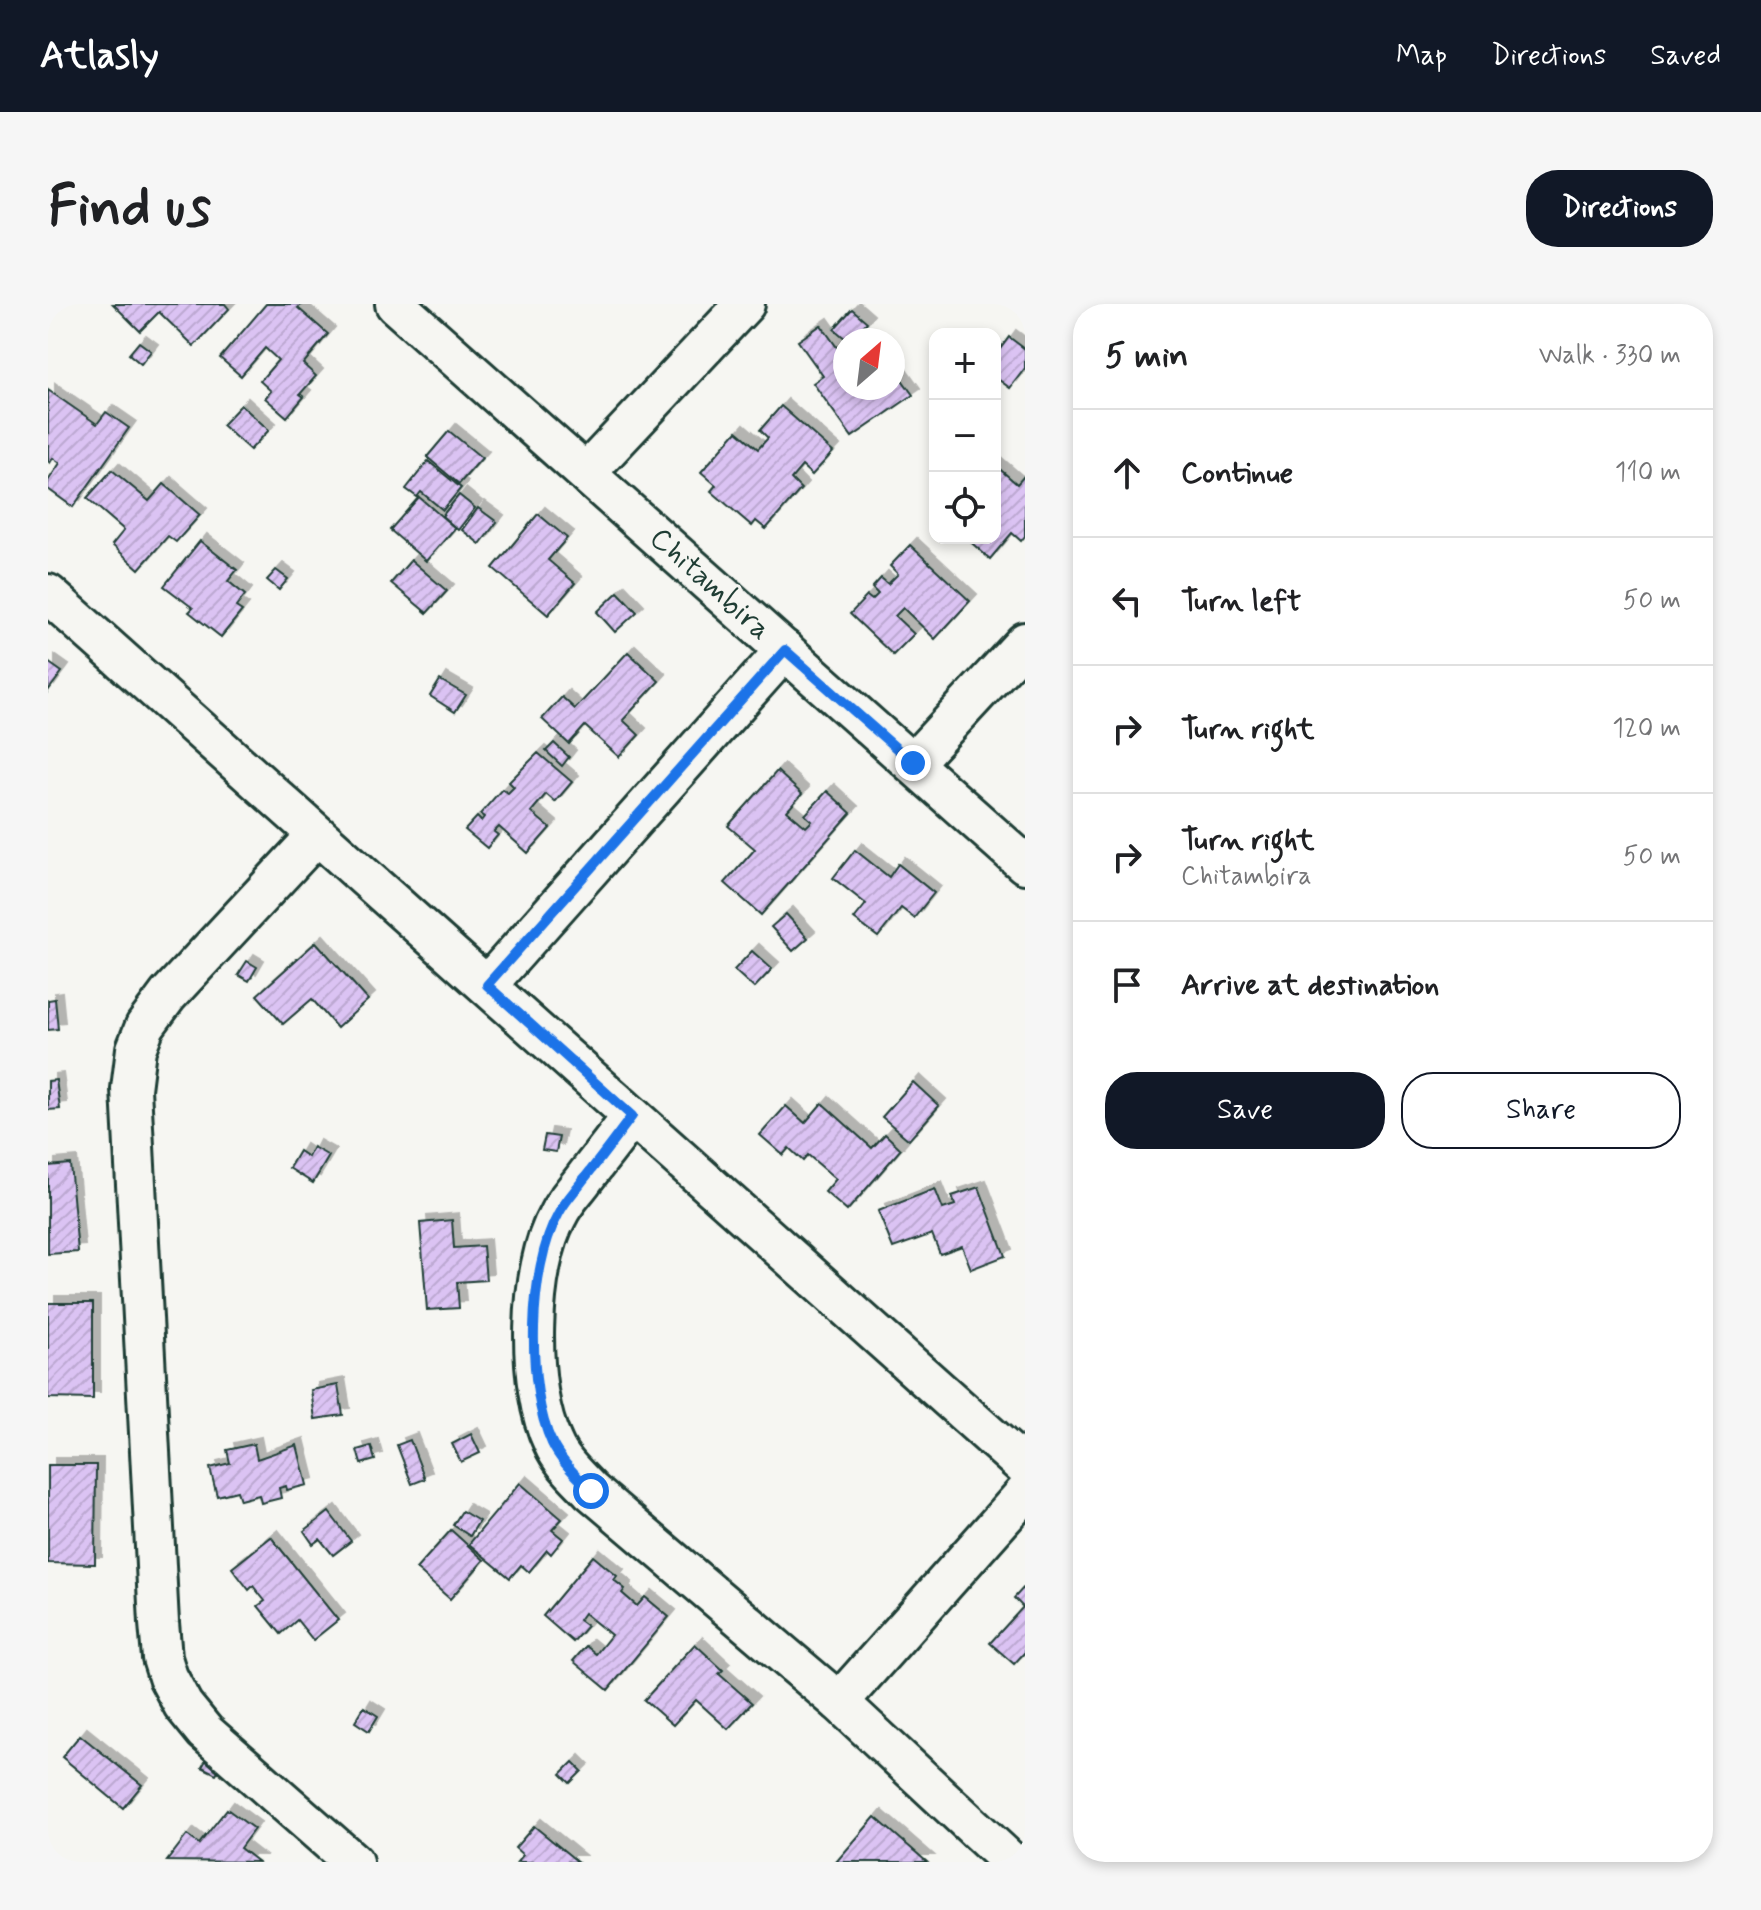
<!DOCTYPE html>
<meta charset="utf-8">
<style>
body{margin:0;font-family:Mynerve,sans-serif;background:#f6f6f6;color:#202124}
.controls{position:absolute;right:24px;top:24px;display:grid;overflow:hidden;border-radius:16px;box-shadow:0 4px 12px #0003}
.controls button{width:72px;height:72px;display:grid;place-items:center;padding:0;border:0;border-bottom:2px solid #e0e0e0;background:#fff;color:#202124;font:40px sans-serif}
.compass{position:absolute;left:785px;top:24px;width:72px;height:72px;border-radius:50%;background:#fff;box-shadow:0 4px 12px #0003;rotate:28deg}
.stop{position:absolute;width:24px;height:24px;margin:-18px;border:6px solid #1a73e8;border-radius:50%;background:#fff}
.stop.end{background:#1a73e8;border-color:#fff;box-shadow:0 2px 8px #0008}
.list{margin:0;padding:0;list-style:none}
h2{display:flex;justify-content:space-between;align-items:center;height:104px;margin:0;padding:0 32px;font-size:34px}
h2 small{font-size:26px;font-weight:400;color:#757577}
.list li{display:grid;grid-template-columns:52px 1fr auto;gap:24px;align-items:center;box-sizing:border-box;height:128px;padding:0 32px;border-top:2px solid #e0e0e0}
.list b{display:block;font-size:30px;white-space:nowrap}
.list p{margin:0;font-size:26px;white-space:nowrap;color:#757577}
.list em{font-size:26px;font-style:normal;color:#757577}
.actions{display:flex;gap:16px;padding:24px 32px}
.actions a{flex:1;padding:18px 0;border:2px solid #111827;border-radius:32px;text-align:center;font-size:28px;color:#111827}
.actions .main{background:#111827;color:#fff}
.icon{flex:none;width:44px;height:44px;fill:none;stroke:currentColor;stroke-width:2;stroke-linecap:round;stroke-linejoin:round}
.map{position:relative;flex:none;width:977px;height:1558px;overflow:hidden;border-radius:32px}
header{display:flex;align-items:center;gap:48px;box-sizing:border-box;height:112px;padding:0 40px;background:#111827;color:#fff}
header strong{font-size:38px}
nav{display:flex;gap:44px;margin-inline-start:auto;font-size:28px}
.intro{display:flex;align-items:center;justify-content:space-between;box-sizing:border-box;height:192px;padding:0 48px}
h1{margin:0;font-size:56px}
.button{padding:20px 36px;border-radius:32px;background:#111827;color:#fff;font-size:28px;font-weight:700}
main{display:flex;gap:48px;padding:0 48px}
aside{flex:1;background:#fff;border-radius:32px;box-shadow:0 4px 12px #0003}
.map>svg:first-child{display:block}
.building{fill:url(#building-hatch);stroke:#1f3d34;stroke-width:2;filter:url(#shadow)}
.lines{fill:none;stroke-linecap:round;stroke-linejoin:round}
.minor-casing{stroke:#1f3d34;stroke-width:44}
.minor{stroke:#f6f6f2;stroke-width:38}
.route{stroke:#1a73e8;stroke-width:10}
.labels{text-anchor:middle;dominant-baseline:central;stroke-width:6;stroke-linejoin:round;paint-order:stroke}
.street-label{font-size:30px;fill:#1f3d34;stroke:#f6f6f2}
</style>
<header>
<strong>Atlasly</strong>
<nav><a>Map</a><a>Directions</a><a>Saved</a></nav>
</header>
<div class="intro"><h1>Find us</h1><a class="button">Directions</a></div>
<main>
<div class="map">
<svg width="977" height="1558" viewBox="0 0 977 1558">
<defs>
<pattern id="building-hatch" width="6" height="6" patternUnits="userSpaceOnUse" patternTransform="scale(2)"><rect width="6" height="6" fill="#dbc3f3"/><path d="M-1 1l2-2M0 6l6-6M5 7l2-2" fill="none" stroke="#bca8d1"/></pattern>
<filter id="shadow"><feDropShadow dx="7" dy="-7" stdDeviation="0" flood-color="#0004"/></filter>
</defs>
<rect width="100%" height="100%" fill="#f6f6f2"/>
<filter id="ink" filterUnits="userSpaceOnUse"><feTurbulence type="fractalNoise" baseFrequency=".0125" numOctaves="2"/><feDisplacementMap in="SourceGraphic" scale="16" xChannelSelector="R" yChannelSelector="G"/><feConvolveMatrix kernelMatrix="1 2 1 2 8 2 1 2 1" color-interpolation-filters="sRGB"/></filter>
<g filter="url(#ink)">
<g class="building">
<polygon points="65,0 177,0 181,5 146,42 111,8 92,27"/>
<polygon points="218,0 254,0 250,4 280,30 255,60 268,72 252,90 256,93 239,113 217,94 223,87 212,77 230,56 217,44 193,72 172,54"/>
<polygon points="804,5 819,18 803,36 799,36 786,25"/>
<polygon points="773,21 793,49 797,46 797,84 845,84 845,73 850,70 865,91 804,133 765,79 775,72 750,37"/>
<polygon points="961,33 977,45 977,64 962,84 947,73 947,52"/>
<polygon points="91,38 103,47 93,60 81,50"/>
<polygon points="0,86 49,120 58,108 81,124 25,203 0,185 0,177 12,159 5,154 2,159 0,157"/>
<polygon points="193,101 221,126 202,146 174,121"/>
<polygon points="733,102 785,148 764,171 754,162 743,175 753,185 718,225 708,217 704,222 663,187 668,181 653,168 689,127 710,145 720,134 712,126"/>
<polygon points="401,127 434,154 411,180 379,153"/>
<polygon points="380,157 413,184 395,206 373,188 369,193 358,185"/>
<polygon points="947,161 969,180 977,171 977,232 973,237 964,229 942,255 918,234 947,234"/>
<polygon points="64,166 101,197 116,180 152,211 128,238 120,232 91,265 64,241 76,226 39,194"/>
<polygon points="411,191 427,204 410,226 394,212"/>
<polygon points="371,193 407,224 378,257 342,226"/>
<polygon points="430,204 449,218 432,240 414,226"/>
<polygon points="490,210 519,234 500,256 527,279 500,311 445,264"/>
<polygon points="152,237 189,266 180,277 197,291 188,303 194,307 173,333 141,308 145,304 116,282"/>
<polygon points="862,241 922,297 887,335 855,304 847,312 866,330 845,351 802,310 819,292 824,296 830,290 824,284 833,274 840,280 850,270 842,262"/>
<polygon points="363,256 399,287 379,309 343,279"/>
<polygon points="228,266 240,275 231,286 219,276"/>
<polygon points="570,288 589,308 567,328 549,308"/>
<polygon points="580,348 611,377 575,416 591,431 571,453 537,422 521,440 494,415 514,393 527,405"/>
<polygon points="0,358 14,368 0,387"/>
<polygon points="392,376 418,391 407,408 382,392"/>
<polygon points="506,439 521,453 514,462 498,447"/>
<polygon points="490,449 524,478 507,498 498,490 483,508 502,524 480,549 451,523 446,528 450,531 439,544 417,526 429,513 433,517 436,513 432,510 454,485 460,489 466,483 461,478"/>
<polygon points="729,467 754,490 739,507 758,523 764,517 757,511 779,487 803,509 713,611 677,579 707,545 680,522"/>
<polygon points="807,546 841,573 850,560 886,589 866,614 853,604 830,633 806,615 818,600 785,574"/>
<polygon points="738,610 760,634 745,647 723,623"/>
<polygon points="268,638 320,696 289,724 264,695 235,720 209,691"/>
<polygon points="704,647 724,665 706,684 686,666"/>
<polygon points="199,657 209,663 201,677 190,671"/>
<polygon points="7,695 10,725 0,726 0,696"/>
<polygon points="8,776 12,805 0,806 0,777"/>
<polygon points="865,778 891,802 861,836 834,813"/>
<polygon points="774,799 824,844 837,830 853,845 799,907 777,888 788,875 760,851 755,857 741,844 735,851 712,831 738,802 757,819"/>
<polygon points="497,831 511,833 508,848 494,846"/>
<polygon points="265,843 281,852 265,879 241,864 251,847 260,853"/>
<polygon points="22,860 30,948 0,950 0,862"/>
<polygon points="931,883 957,952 923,965 914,942 892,950 884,930 845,944 830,907 887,885 895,905 907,901 904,892"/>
<polygon points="404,916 406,944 435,942 438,976 409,978 411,1004 379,1006 372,919"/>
<polygon points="0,999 45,999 45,1095 0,1094"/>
<polygon points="290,1081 295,1111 267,1115 263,1086"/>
<polygon points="423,1130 432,1149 413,1158 404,1140"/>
<polygon points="362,1136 377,1175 364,1180 349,1141"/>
<polygon points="206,1140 209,1155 249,1141 259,1181 239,1186 238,1182 231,1184 233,1194 213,1199 211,1191 192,1196 189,1187 169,1192 162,1164 182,1159 179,1146"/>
<polygon points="323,1142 327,1156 313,1160 309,1146"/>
<polygon points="0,1161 48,1161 47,1260 0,1259"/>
<polygon points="472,1179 514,1215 504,1226 515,1235 503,1250 499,1246 481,1268 473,1261 462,1274 421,1240"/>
<polygon points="414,1207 431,1217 422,1232 405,1221"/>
<polygon points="281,1208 303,1237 285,1251 272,1235 265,1240 256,1227"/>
<polygon points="403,1226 436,1256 402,1295 368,1265"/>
<polygon points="223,1233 290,1316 265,1336 249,1316 233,1330 210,1302 217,1297 205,1282 201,1286 184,1264"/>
<polygon points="545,1252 569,1272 566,1276 577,1285 574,1289 589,1302 597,1293 621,1313 560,1386 525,1357 538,1342 548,1350 563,1331 536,1309 531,1316 539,1322 525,1338 495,1312"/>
<polygon points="977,1282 977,1348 966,1360 942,1339 975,1303 966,1294"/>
<polygon points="647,1340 675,1366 671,1370 704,1399 680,1425 648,1396 625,1421 596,1396"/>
<polygon points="316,1403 330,1412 321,1427 307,1418"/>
<polygon points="32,1431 94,1481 75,1504 14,1453"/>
<polygon points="161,1451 175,1458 168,1470 154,1463"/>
<polygon points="525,1458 534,1467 522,1479 513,1470"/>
<polygon points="179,1505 206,1525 192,1544 210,1558 119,1557 139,1531 151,1540"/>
<polygon points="827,1513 849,1532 879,1558 788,1558"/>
<polygon points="486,1522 530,1558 469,1558 475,1551 467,1544"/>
</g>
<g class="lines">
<defs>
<g id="minor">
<polyline points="347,0 977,560"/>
<polyline points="538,169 697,0"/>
<polyline points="0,290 977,1163"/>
<polyline points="865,459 977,338"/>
<polyline points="269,531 120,691 97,722 88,745 83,785 111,1319 114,1354 120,1373 135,1401 157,1428 305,1558"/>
<polyline points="439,681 737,346"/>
<path d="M584,812C568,834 551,855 535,876C527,887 516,898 510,911C480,964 478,1084 505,1139C513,1158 529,1172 543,1187L791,1398L963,1558"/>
<polyline points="791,1398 977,1189"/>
</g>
</defs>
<use href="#minor" class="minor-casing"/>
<use href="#minor" class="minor"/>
</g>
</g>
<g class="lines" filter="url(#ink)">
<path class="route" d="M543,1187C529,1172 513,1158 504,1139C478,1084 480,964 510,911C516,898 527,887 535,876C552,855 568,833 584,812L439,681L737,346L865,459"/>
</g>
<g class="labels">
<g class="street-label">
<text transform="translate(662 280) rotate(42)">Chitambira</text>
</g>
</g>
</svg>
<div class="controls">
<button>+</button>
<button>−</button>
<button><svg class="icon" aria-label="locate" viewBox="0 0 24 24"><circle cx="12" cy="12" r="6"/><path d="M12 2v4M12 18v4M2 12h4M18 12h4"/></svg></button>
</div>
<svg class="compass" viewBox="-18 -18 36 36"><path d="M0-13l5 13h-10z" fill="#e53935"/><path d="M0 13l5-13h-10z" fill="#757577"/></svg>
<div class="stop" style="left:543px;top:1187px"></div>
<div class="stop end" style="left:865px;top:459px"></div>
</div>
<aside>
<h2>5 min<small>Walk · 330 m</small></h2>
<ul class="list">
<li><svg class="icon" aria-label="ahead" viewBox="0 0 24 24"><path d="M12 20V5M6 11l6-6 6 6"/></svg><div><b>Continue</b></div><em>110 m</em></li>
<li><svg class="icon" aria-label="left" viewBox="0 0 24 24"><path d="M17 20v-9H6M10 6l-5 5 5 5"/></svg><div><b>Turn left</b></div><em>50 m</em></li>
<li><svg class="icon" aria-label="right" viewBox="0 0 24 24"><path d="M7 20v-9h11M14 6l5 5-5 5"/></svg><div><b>Turn right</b></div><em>120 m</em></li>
<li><svg class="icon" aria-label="right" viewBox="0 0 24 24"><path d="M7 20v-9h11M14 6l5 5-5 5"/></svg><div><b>Turn right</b><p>Chitambira</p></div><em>50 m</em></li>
<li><svg class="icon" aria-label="arrive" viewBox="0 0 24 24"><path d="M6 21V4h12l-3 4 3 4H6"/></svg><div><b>Arrive at destination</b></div></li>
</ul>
<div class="actions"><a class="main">Save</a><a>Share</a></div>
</aside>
</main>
